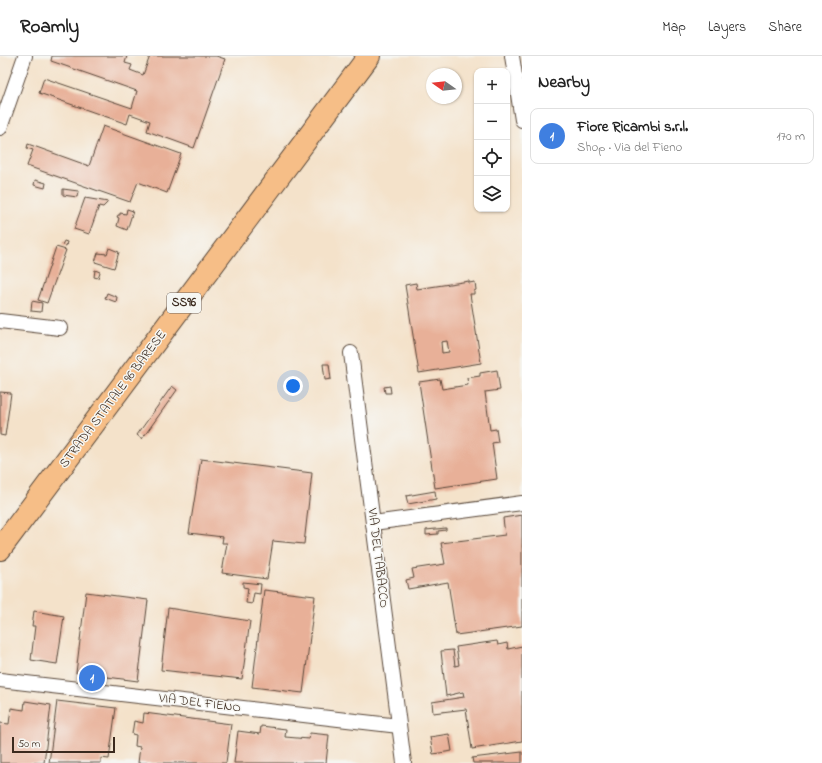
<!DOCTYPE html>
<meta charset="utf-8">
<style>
body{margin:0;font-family:"Indie Flower",sans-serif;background:#f2f2f2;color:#222}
.controls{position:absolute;right:12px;top:12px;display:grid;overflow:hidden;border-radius:8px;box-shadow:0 1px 3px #0004}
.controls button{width:36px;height:36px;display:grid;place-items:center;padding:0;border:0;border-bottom:1px solid #e0e0e0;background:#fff;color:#222;font:20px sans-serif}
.compass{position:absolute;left:426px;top:12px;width:36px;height:36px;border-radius:50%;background:#fff;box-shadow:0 1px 3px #0004;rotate:284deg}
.scale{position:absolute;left:12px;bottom:10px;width:103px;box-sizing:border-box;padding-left:4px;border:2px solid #3b2a1e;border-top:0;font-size:11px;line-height:14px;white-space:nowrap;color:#3b2a1e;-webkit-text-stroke:3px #f6f6f2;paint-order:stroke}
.you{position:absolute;left:293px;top:330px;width:14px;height:14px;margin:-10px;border:3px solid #fff;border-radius:50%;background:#1a73e8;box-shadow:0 0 0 6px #1a73e833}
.badge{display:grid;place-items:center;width:26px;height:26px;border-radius:50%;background:#b5179e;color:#fff;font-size:13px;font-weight:700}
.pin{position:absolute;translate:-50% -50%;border:2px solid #fff;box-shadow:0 1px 4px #0006}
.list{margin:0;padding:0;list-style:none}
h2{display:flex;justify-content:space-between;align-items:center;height:52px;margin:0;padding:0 16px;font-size:17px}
h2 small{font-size:13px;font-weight:400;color:#767676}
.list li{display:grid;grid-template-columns:26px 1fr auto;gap:12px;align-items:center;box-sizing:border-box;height:56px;margin:0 8px 8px;padding:0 8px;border:1px solid #e0e0e0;border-radius:8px}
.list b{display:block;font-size:15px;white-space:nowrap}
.list p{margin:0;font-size:13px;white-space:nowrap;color:#767676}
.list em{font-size:13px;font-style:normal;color:#767676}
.icon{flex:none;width:22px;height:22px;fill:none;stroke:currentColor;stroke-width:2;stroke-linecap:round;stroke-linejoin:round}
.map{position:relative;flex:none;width:522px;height:707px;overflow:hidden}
header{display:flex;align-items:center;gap:24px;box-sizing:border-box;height:56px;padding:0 20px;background:#fff;border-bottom:1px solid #e0e0e0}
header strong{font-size:19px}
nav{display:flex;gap:22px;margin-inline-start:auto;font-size:14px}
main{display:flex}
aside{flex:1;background:#fff}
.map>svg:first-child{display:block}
.building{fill:#e8b098;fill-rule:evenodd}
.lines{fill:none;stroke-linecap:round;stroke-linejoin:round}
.minor-casing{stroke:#574638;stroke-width:16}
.primary-casing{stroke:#574638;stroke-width:24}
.minor{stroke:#fff;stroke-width:14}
.primary{stroke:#f6be87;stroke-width:22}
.labels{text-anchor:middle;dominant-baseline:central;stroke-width:3;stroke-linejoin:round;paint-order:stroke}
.shield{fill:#f6f6f2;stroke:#73675e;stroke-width:1}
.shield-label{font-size:12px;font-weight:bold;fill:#3b2a1e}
.street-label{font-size:13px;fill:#3b2a1e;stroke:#f6f6f2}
</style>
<header>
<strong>Roamly</strong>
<nav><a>Map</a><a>Layers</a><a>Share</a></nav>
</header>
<main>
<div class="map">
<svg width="522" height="707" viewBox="0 0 522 707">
<rect width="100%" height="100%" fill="#f6f6f2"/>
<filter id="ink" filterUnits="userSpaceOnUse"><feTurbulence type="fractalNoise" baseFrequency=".025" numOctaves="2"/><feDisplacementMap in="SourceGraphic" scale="8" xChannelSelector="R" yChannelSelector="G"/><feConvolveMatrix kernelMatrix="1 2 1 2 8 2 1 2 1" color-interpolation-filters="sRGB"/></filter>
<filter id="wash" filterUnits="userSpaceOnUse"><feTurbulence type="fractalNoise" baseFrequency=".012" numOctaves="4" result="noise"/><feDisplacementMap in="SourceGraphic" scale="16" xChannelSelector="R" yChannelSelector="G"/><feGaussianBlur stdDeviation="0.9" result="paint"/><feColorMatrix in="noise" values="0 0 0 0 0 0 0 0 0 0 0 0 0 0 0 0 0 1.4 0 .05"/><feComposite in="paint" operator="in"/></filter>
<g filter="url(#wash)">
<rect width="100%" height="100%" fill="#f4e2ca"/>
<g id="blocks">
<g class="building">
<polygon points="52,0 127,0 125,7 132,9 130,14 143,19 150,0 216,0 225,3 194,92 147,75 150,65 130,58 127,68 39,37 44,22 132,52 137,35 51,5"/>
<polygon points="103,70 181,98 167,137 138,126 130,146 27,110 33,94 27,92 28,88 89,110"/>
<polygon points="35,124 46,127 45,132 34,129"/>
<polygon points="63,133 78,135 77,141 63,139"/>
<polygon points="85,142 108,146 103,151 99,150 89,178 74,173"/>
<polygon points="127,153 133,155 127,174 117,170 119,162 117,161 118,159 120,159 120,157 126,158"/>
<polygon points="64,185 67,186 66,190 62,189"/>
<polygon points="56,191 66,194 47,247 38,244"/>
<polygon points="109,192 119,196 114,212 95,206 98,197 107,198"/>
<polygon points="95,214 100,216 98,222 94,221"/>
<path d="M469,225V227L475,226L476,234L474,235V238H470L481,307L419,317L405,229L416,227L417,233ZM447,285L449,296L442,297L441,286Z"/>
<polygon points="107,237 117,241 116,246 105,242"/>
<polygon points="32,245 42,247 41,256 31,255"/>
<polygon points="323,308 329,308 331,323 325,324"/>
<polygon points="497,314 500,334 485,336 490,374 496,373 498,386 492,387 497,423 435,432 419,326 440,323 442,333 468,329 467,322 480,320 480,317"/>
<polygon points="172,330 177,334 142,383 137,379"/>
<polygon points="390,330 391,337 385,337 384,331"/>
<polygon points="0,336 11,337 5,380 0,379"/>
<polygon points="201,403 312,417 304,488 273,485 267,523 222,517 227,487 222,487 223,481 189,477"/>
<polygon points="435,435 436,443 408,448 406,440"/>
<polygon points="522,459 522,570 456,579 448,526 408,533 406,524 414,522 412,513 445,508 441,487 505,479 503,462"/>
<polygon points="446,472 446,474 438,475 438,478 426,479 426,474"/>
<polygon points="243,526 261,528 260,538 254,537 252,548 246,547 248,532 243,531"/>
<polygon points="264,534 315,540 303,637 252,631"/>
<polygon points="86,536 148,544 138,625 76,617"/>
<polygon points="168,552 250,565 242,623 161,614"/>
<polygon points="34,555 64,560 57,608 31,604 35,570 32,570"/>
<polygon points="497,585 498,589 507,587 508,593 522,590 522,685 472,693 466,653 433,657 432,646 464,641 463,636 446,640 441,595 453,594 455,610 459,609 456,591"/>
<polygon points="25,645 51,649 44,707 0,707 0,667 9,668 11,652 24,654"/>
<polygon points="57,645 116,652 109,703 101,702 101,707 49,707"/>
<polygon points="144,657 231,668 226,707 138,707 140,691 135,690 136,679 132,678 134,665 143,667"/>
<polygon points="261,670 286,673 285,681 309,683 310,677 329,679 326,707 234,707 238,675 260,678"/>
<polygon points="449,678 452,695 433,698 430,681"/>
<polygon points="522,696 522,707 473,707 472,702"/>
</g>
</g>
</g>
<g filter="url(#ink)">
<use href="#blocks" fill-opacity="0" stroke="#574638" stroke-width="1"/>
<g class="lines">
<defs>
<g id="minor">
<polyline points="512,0 522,64"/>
<polyline points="0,72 25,0"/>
<polyline points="0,265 60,272"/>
<polyline points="351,297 404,707"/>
<polyline points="373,467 522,447"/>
<polyline points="0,624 399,670"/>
</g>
<polyline id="primary" points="0,493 369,0"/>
</defs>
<use href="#minor" class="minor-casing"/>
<use href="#primary" class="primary-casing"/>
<use href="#minor" class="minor"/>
<use href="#primary" class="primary"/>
</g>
</g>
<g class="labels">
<rect class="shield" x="167" y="237" width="34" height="20" rx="3"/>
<g class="shield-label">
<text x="184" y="247">SS96</text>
</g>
<g class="street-label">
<text transform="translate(113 343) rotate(-53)">STRADA STATALE 96 BARESE</text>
<text transform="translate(378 502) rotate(83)">VIA DEL TABACCO</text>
<text transform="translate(200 647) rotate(7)">VIA DEL FIENO</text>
</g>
</g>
</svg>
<div class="controls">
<button>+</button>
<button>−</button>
<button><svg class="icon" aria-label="locate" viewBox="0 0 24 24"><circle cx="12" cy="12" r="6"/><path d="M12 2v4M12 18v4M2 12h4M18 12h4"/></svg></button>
<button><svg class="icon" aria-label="layers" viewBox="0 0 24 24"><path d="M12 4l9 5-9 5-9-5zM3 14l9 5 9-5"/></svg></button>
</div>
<svg class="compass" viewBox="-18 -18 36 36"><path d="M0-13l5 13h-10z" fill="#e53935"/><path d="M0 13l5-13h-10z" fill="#767676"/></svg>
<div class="scale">50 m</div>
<div class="you"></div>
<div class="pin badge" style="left:92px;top:622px;background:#3f7fe0">1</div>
</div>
<aside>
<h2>Nearby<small></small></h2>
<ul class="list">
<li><span class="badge" style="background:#3f7fe0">1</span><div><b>Fiore Ricambi s.r.l.</b><p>Shop · Via del Fieno</p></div><em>170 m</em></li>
</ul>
</aside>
</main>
